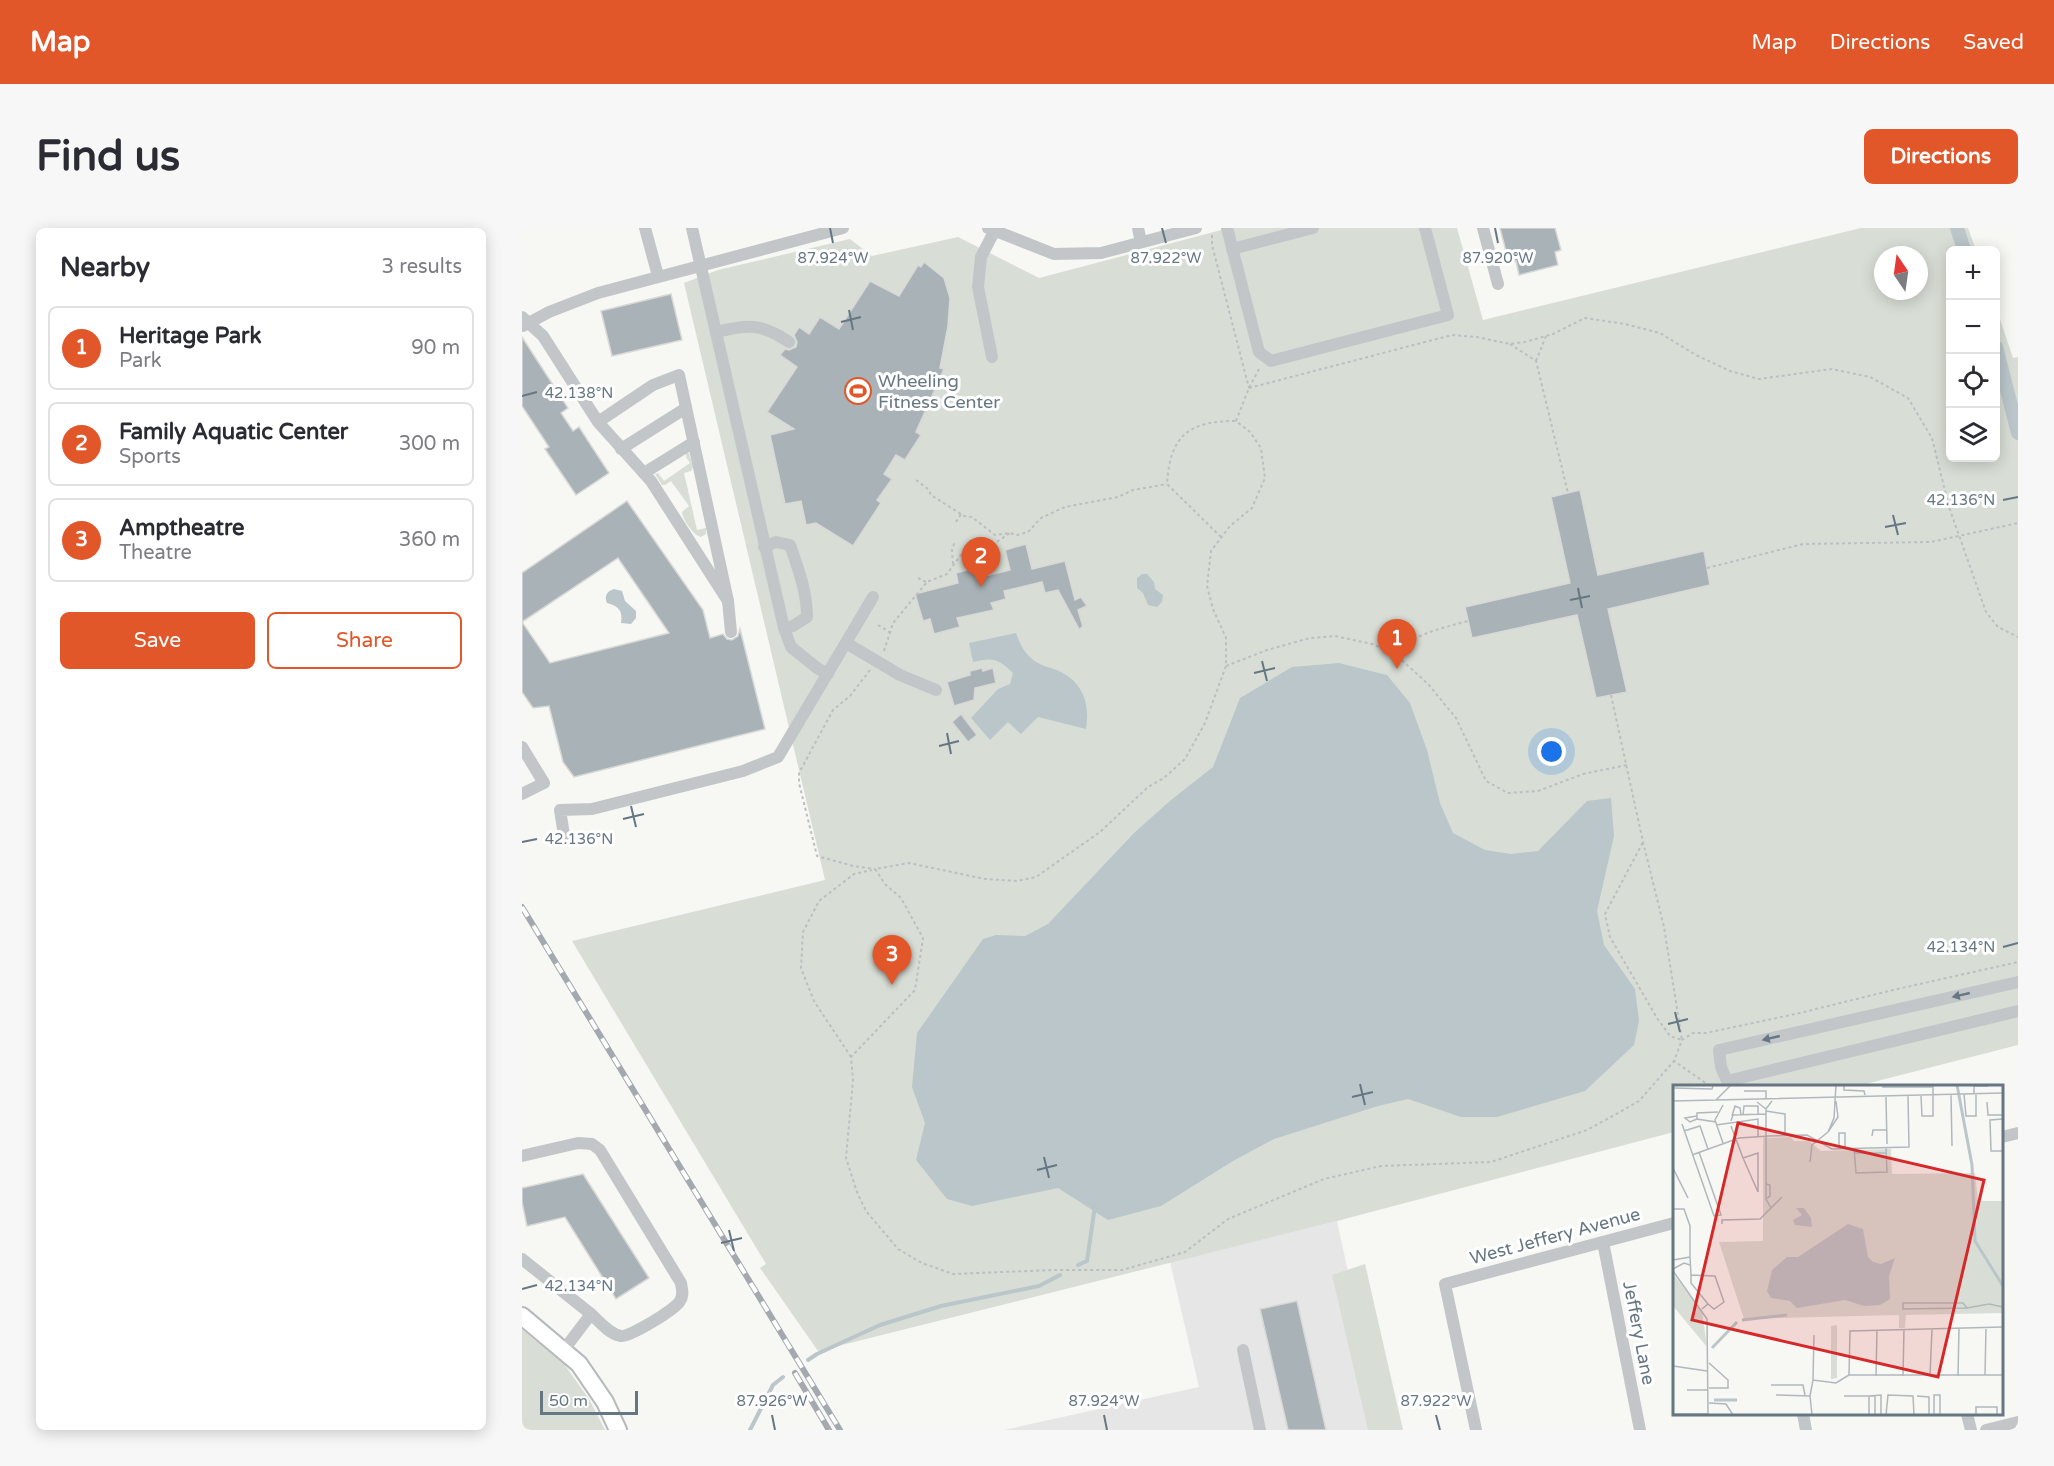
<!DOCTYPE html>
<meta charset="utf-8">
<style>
body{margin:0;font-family:"Varela Round",sans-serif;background:#f7f7f7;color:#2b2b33}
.controls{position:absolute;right:18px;top:18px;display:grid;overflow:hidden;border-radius:9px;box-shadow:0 3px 15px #0003}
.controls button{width:54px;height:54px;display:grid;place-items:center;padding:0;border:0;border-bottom:2px solid #e1e1e2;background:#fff;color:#2b2b33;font:30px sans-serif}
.compass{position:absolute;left:1352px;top:18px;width:54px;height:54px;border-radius:50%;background:#fff;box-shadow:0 3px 15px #0003;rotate:347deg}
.scale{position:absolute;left:18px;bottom:15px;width:98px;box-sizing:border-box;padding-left:6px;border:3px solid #667784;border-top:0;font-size:16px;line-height:21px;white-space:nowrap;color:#667784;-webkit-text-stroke:4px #fff;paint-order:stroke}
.you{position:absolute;left:1030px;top:524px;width:21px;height:21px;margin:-15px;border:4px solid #fff;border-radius:50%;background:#1a73e8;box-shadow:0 0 0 9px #1a73e833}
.badge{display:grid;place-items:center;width:39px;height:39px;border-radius:50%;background:#e1572a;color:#fff;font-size:20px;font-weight:700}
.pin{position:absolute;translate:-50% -50px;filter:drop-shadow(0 2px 3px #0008)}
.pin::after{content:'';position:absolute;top:32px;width:21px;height:18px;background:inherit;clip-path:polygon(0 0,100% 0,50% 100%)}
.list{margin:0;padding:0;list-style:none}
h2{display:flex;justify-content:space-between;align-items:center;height:78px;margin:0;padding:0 24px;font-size:26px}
h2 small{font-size:20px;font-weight:400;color:#7c7c81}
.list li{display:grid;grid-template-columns:39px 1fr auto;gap:18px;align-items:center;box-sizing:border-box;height:84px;margin:0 12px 12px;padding:0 12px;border:2px solid #e1e1e2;border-radius:9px}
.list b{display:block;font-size:22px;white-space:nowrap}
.list p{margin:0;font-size:20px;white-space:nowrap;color:#7c7c81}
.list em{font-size:20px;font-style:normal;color:#7c7c81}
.actions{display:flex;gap:12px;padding:18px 24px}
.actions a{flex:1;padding:14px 0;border:2px solid #e1572a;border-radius:9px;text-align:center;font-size:21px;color:#e1572a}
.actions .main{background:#e1572a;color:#fff}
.icon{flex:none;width:33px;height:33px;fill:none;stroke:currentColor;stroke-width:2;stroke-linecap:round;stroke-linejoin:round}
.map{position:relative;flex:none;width:1496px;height:1202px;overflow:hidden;border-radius:9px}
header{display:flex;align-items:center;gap:36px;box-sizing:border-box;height:84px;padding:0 30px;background:#e1572a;color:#fff}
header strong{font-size:28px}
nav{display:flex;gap:33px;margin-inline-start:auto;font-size:21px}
.intro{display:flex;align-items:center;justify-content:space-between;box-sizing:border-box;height:144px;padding:0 36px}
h1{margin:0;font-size:42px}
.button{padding:15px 27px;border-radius:9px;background:#e1572a;color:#fff;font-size:21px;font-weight:700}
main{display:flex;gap:36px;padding:0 36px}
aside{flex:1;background:#fff;border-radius:9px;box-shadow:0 3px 15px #0003}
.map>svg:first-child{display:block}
.built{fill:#e5e6e5}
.green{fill:#d8ded5;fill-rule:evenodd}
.water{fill:#bac6ca}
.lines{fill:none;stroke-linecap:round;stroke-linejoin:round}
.stream{stroke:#bac6ca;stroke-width:4}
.canal{stroke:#bac6ca;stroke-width:14}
.building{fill:#a9b2b6;stroke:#d8d8d6;stroke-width:1.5}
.major-casing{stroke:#b5babd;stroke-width:20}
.path{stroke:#bcbec0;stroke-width:2;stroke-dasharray:3 3;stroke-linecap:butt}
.minor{stroke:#c2c6c9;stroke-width:12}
.major{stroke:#fff;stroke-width:16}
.rail-casing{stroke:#a3a9ae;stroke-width:6}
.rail{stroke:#fff;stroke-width:4;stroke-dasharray:11;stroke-linecap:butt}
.oneway{fill:#667784}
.ticks{fill:none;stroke:#667784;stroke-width:2}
.labels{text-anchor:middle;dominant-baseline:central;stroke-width:6;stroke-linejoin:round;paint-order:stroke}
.poi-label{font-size:18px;fill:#667784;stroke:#fff;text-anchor:start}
.street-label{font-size:18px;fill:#667784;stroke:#fff}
.inset-river{fill:none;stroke:#bac6ca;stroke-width:3}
.inset-road{fill:none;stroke:#b0b8bd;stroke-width:1.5}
.view{fill:#d62828;fill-opacity:0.15;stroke:#d62828;stroke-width:3}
.inset-edge{fill:none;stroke:#667784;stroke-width:3}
.ticks-label{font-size:15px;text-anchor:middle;fill:#667784;stroke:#fff;stroke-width:6;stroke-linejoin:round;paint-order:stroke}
</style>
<header>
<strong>Map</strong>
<nav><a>Map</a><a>Directions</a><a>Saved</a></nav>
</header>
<div class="intro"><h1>Find us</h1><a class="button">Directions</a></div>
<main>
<aside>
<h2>Nearby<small>3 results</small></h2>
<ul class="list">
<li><span class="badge">1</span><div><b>Heritage Park</b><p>Park</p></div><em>90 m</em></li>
<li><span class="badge">2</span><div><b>Family Aquatic Center</b><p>Sports</p></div><em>300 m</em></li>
<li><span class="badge">3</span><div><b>Amptheatre</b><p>Theatre</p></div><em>360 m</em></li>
</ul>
<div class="actions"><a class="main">Save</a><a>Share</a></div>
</aside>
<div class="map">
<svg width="1496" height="1202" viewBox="0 0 1496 1202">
<rect width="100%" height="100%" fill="#f7f7f4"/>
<polygon class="built" points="815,993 860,1202 482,1202 677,1159 648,1034"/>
<g class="green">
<path d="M707,0H935L961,92L1339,0H1446L1454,22H1428V230H1474V79L1491,130L1496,129V817L1336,858H1152V904L815,993L296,1123L238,1040L244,1036L50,713L303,652L162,55L196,42L328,11L350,28L436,9L517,50ZM1361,27H1397V63H1361Z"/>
<path d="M164,225H167L171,239L169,243L162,245L175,302L184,300V306L179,309C171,307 161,292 160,284L167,278L149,253L143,257H140L133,246L136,245L142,253L168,235L164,229Z"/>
<polygon points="843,1036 881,1202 846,1202 810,1047"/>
<polygon points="0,1101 42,1136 67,1171 83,1202 0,1202"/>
</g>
<g class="water">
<polygon points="620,346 625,346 632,354 633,361 641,367 640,374 635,379 626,377 621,365 615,360 615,350"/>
<path d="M92,361L100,363L103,373L114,383V390L109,396L99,395C101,383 97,378 85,375C82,368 85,363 92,361Z"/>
<path d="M494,405C498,415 501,423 509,430C517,438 529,439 539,444C562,456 568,477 564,501L516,489L499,506L486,494L468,512L449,490L476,461L488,456L491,445C476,431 472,429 451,434L447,415Z"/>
<polygon points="817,435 865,447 888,475 905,522 918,575 931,605 963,622 989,626 1016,623 1065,573 1089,570 1092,608 1075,683 1082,717 1113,761 1117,793 1112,817 1063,863 975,889 939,889 886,871 856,878 752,911 711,933 639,978 586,992 536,960 450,978 425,971 394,932 403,895 390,859 395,805 461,711 474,707 503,708 526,696 612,605 649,572 691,539 718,470 770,439"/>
</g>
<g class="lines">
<g class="stream">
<polyline points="556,1037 565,1033 573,978"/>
<polyline points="286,1132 295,1126 358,1097 419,1078 517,1058 538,1047"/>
<polyline points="228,1202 251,1157 261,1149"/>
</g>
<g class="canal">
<polyline points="1435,0 1442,22"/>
<polyline points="1474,119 1496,205"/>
</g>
</g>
<g class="building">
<polygon points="978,0 1033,0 1039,22 1033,24 1036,37 997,47 994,33 987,35"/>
<polygon points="402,34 422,50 428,70 426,98 418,140 422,141 394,204 399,207 383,232 374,227 362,246 370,251 355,272 359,275 331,318 294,295 284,297 279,273 263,276 248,207 272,201 245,184 275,139 258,127 263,121 267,122 274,119 275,114 272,107 277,99 287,106 298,89 317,101 348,53 377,68 396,37 399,39"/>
<polygon points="149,66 160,112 90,128 79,83"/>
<polygon points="0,109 46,180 39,185 51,203 57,199 87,245 54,267 23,221 27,219 0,178"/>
<polygon points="1058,262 1076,347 1182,323 1188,357 1086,381 1105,464 1074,470 1055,387 950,410 943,379 1048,355 1029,269"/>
<polygon points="105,273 181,382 188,410 201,406 205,411 210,412 216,408 218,401 243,501 52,549 41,534 27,478 11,480 0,464 0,394 28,435 147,405 96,330 0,394 0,345"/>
<polygon points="504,316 510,341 543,333 553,372 559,369 565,378 556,382 561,399 557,401 536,362 523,365 520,354 482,363 484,371 469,375 472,382 435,390 438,399 412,406 408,391 401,393 393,366 436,355 434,345 460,338 463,348 488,342 483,322"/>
<polygon points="460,440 461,443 471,440 474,455 453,460 452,472 432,478 425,454 448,447 448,443"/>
<polygon points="439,486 455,507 446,514 430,494"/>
<polygon points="61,946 127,1050 94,1071 43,989 5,998 0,974 0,960"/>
<polygon points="775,1073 804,1202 766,1202 738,1081"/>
</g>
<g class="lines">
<defs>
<polyline id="major" points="0,1088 57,1136 83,1174 96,1202"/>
</defs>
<use href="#major" class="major-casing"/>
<g class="path">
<polyline points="690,7 690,17 727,160"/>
<polyline points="988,116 1014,133 1046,265"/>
<polyline points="1014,133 1024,108"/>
<polyline points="737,141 727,160 714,193 728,204 739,220 743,250 730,280 708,298 689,323 685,358 691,381 704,410 704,438 683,495 663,531 642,550 626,559 578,604 514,649 495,653 463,651 387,635 353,641 363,656 379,670 401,710 393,762 329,829 331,852 324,930 335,964 344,983 376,1021 400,1035 431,1046 531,1042 600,1042 663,1024 706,991 802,951 859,938 969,934 1065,902 1098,884 1117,873 1152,833"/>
<polyline points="727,160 930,107 955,109 988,116 1003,114 1031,106 1063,90 1103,96 1138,105 1174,127 1208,143 1237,151 1310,141 1348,149 1386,170 1410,210 1427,279 1464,384 1476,399 1496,409"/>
<polyline points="394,252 406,261 409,267 442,288 450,289 473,307 488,305 495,307 506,304 519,290 543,279 596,269 611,262 645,256"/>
<polyline points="434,294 439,286"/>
<path d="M699,309L645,256C648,207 667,193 714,193"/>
<polyline points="431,336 430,322 433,313"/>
<polyline points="1185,340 1281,316 1409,314 1496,295"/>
<polyline points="396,350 404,354"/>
<polyline points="356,397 369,405"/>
<polyline points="362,423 371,395 405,354 425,346 438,328 445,323 451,320 464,321 488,305"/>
<path d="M872,425C895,405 917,401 946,393"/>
<polyline points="704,438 745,422 788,410 813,408 850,416 872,425 906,456 934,490 964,553 986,565 1016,563 1061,546 1105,537"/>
<polyline points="348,442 328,468 311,482 277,545 277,555 295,628 331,638 353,641"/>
<polyline points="1089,467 1121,614 1142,699 1160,812 1148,808 1135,790 1088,709 1083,686 1121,614"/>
<polyline points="329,829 292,773 279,740 281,704 297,673 332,646 350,642"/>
<polyline points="1188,858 1152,833 1160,812 1171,805 1184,805 1278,785 1371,762 1496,734"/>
</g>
<g class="minor">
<polyline points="123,0 136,48"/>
<polyline points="170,0 262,400 269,419 295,440 306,446"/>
<polyline points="466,0 532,26 579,25 674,0"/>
<polyline points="616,0 619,14"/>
<polyline points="705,0 737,124 749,133 926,87 903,0"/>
<polyline points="961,0 976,56"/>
<polyline points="710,21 791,0"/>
<polyline points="0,89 21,108 76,194 129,253 206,373 157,147 131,157 76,194"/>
<polyline points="1,98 27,84 76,65 321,0"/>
<path d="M194,104C226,96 239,95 267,114"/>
<polyline points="470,129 456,59 459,29 474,0"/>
<polyline points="99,221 164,180"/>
<polyline points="122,245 172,214"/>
<path d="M242,319L254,314L268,317C276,340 285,364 285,389L271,398L262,400"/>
<polyline points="206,373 209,404"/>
<polyline points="324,415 378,447 414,462"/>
<polyline points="0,519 22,555 0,566"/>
<polyline points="42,607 38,582 70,581 221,543 256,529 351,369"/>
<polyline points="1496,754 1197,822 1199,839 1205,853 1496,783"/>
<polyline points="1480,909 1496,905"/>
<path d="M0,928L56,915L70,916L78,922L159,1055C160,1062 162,1067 158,1073C154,1081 108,1109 99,1108C87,1106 77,1093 69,1086L41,1123"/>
<polyline points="1081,1014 1118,1202"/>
<polyline points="0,1031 69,1086"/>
<polyline points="721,1122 738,1202"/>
<polyline points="1281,1186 1284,1202"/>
<polyline points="1445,1186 1449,1202"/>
<polyline points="954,1202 923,1056 1152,995"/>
<polyline points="1464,1202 1496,1194"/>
</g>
<use href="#major" class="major"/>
<defs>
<g id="rail">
<polyline points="0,679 318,1202"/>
<polyline points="273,1145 307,1202"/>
</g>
</defs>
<use href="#rail" class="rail-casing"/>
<use href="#rail" class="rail"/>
</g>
<defs><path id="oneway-solid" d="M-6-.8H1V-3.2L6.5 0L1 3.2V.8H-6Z" transform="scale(1.5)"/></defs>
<g class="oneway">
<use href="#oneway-solid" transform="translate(1439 767) rotate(167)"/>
<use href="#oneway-solid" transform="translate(1249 810) rotate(167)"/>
</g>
<path class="ticks" d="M308,0L311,15M640,0L644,15M973,0L976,15M327,82L331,102M319,94L339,89M0,168L15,164M1481,272L1496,269M1371,287L1376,307M1363,299L1384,295M1056,360L1060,380M1048,372L1068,368M740,433L745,453M732,445L753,440M425,505L429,526M417,518L437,513M109,578L114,599M101,591L122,586M0,614L15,611M1481,719L1496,715M1153,784L1158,804M1146,796L1166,791M838,856L843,877M830,869L851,864M522,929L527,950M515,942L535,937M207,1002L212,1023M199,1015L220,1010M0,1061L15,1057M250,1187L253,1202M582,1187L585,1202M914,1187L918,1202"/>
<defs>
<symbol id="stadium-ring" viewBox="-11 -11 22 22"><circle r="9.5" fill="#fff" stroke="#e1572a" stroke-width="1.5"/><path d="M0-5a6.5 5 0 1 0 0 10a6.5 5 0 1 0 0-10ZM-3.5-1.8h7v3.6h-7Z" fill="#e1572a"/></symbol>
</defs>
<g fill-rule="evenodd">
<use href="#stadium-ring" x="321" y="148" width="30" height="30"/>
</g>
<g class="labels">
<g class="poi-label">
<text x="356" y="153">Wheeling<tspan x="356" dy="21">Fitness Center</tspan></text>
</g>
<g class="street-label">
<text transform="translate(1033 1008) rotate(-15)">West Jeffery Avenue</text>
<text transform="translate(1117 1105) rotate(79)">Jeffery Lane</text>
</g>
</g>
<g transform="translate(1151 857)">
<rect width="330" height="330" fill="#f7f7f4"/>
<path d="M118,52L121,56H136L148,66L218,64L219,89L302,88L305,116H330V228L233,230L232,243H226V230L71,234L46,157L90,156V53ZM0,189L29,226L34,262L0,221ZM164,240V293L158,294V241Z" fill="#d8ded5"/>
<path d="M123,123H131L138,133L139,142L122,140L120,135L129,130ZM175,139L190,144L195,172L200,177L208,179L222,173L216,191L217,214L207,220L191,221L172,215L124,223L117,216L98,213L94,206L99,185L114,172H125Z" fill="#bac6ca"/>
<path class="inset-river" d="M284,0L299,80L302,156L330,201M69,235L114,230M39,263L64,237M41,315H64"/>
<path class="inset-road" d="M163,0L161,33L155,47L165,32L163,16M171,0V5L191,6L192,10M209,2H260M0,3L39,4L40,0M71,6H93V15M291,9L293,31H303V9M301,9V1H315M278,10L279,61M248,11L249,31H260V0M213,12L214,59M43,15L58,0M0,16L330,8M84,17L93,24L99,16M314,17L315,30H330M93,24V114L98,123M93,26L112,29V50M70,30L71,21H85V29M24,31L12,33L17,37L24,34M59,31L62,21L67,23L68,30M330,34L317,35L318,66H330M58,36L60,30L93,29M43,37L24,34V28L45,27M9,39L41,131L48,130L26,67M43,40L85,34V51M58,41L70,73L85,68V107L70,73M11,46L27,41L35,64M199,51L200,45H213M50,58L42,35L50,20M181,63L183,88L214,87L213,62M166,64V48H172V63M181,68H213M19,70L66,53L96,51L134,50L159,64L236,62L235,11M137,77L139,60L155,47M0,83L15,113M93,99L97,100V111L93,114M0,124H11L17,141V172L0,175M49,139V135L87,134L109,112M17,172L18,190L42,191L51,217L41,224L35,219L29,224M0,184L11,178L17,180M0,186L34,234L35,330M18,190V198L35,219M230,218H290L294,223L230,224ZM294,223L316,219L330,222M0,281L34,286M176,290L177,246L330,242M176,290H330M257,290L259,244M312,290L313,242M203,291L204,245M230,291L231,244M285,291L286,243M140,295L141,250M98,300H130L132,310M36,303H55V295L36,278M14,305H34M103,310L137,311L139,330M137,311L140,295L163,298L176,290M171,311H196V330M196,311L208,310V330M244,311L256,312V330M36,318L53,319L60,330M0,329H35M202,330V311M213,330L215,310L240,311L241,330M261,330V310H267V330M303,330V322H324V330"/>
<path class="view" d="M65,38L311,95L265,292L19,235Z"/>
<rect width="330" height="330" class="inset-edge"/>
</g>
<g class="ticks-label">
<text x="311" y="35">87.924°W</text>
<text x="644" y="35">87.922°W</text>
<text x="976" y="35">87.920°W</text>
<text x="57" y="170">42.138°N</text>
<text x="1439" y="277">42.136°N</text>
<text x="57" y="616">42.136°N</text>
<text x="1439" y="724">42.134°N</text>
<text x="57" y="1063">42.134°N</text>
<text x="250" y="1178">87.926°W</text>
<text x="582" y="1178">87.924°W</text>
<text x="914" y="1178">87.922°W</text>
</g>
</svg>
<div class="controls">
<button>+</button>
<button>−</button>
<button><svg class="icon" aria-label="locate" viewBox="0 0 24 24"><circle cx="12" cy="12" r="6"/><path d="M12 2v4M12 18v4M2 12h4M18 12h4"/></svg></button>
<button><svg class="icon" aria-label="layers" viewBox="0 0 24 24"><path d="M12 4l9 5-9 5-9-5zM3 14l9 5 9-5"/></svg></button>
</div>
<svg class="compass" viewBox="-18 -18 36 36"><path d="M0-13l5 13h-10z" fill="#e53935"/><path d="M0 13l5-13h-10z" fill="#7c7c81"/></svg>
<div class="scale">50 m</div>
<div class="you"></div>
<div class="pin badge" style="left:875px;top:441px">1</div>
<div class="pin badge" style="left:459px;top:359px">2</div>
<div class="pin badge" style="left:370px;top:757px">3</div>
</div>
</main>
